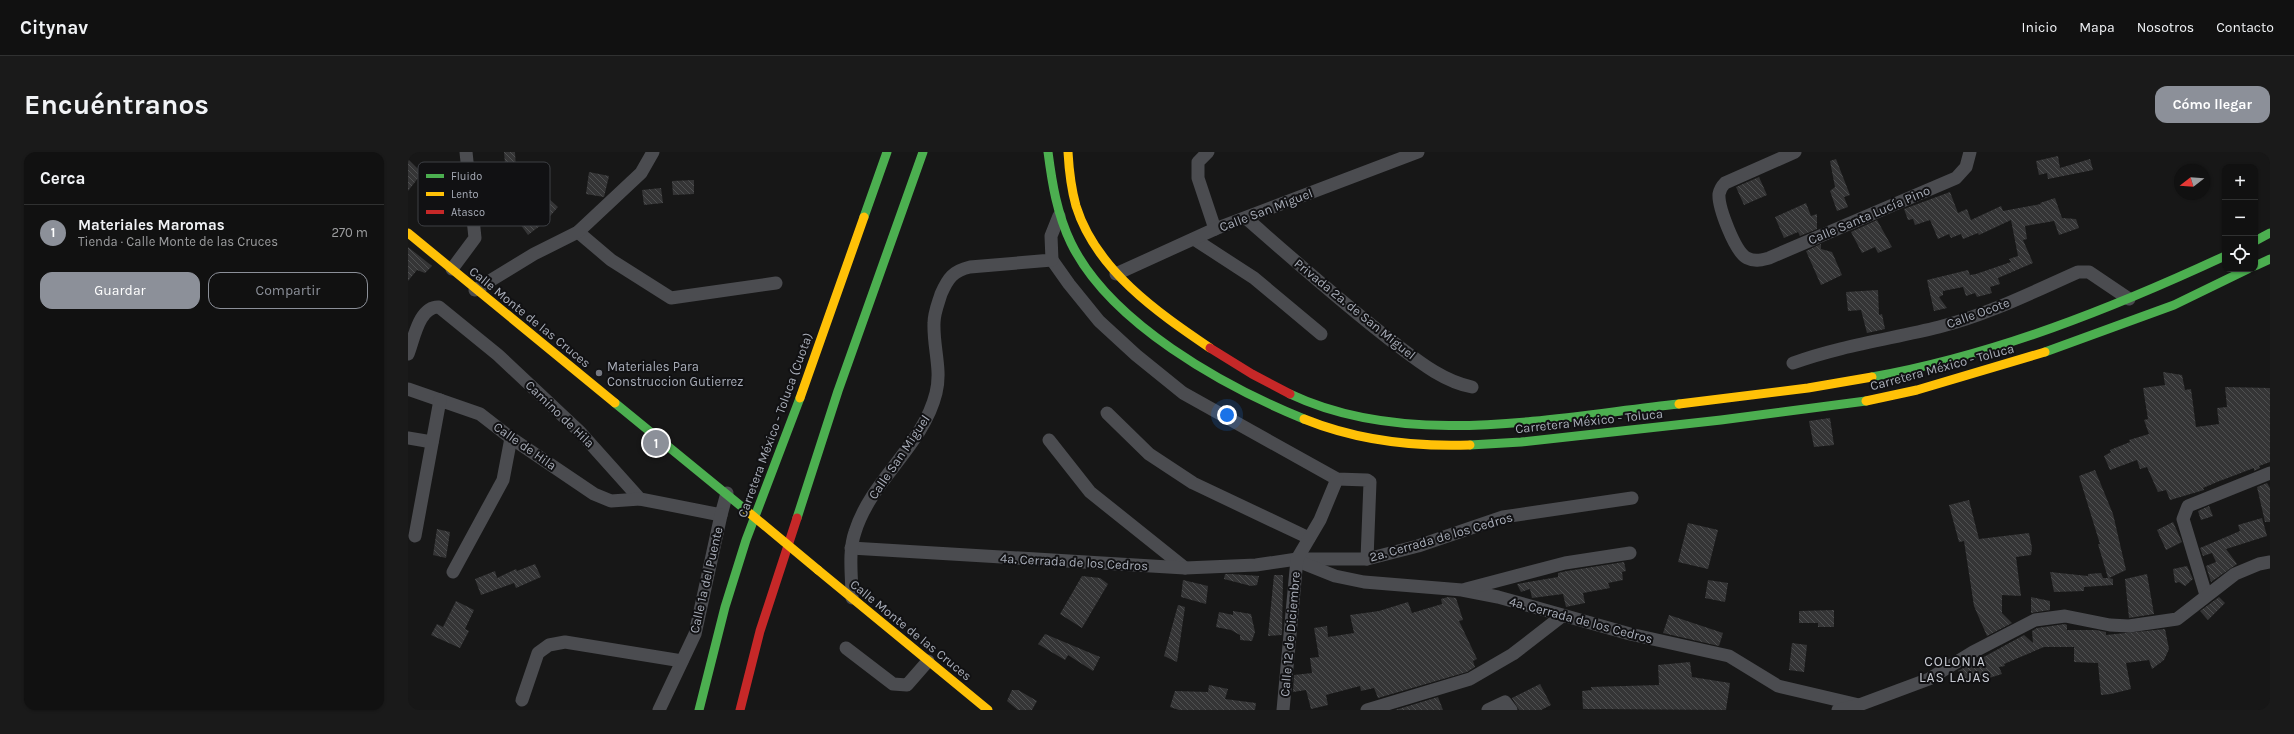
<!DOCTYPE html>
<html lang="es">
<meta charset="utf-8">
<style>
body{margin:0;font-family:Karla,sans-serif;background:#1a1a1a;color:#f1f3f6}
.controls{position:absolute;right:12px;top:12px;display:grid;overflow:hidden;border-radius:8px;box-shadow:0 1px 3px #0004}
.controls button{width:36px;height:36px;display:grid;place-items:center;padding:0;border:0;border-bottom:1px solid #303131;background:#111;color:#f1f3f6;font:20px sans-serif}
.compass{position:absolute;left:1766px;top:12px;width:36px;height:36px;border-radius:50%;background:#111;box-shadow:0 1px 3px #0004;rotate:253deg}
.you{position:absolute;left:819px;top:263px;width:14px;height:14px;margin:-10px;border:3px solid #fff;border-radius:50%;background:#1a73e8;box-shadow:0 0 0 6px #1a73e833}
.badge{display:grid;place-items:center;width:26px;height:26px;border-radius:50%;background:#8c9099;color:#fff;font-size:13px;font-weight:700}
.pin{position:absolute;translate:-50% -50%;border:2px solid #fff;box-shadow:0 1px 4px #0006}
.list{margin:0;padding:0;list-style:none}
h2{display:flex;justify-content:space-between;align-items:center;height:52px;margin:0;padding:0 16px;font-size:17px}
h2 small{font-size:13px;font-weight:400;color:#9c9d9f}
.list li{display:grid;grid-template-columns:26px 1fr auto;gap:12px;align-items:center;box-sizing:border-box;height:56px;padding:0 16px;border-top:1px solid #303131}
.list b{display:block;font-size:15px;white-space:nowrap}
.list p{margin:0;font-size:13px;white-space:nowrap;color:#9c9d9f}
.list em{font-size:13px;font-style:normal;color:#9c9d9f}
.actions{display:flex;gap:8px;padding:12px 16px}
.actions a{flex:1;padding:9px 0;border:1px solid #8c9099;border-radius:12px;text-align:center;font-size:14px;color:#8c9099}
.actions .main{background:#8c9099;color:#fff}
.icon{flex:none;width:22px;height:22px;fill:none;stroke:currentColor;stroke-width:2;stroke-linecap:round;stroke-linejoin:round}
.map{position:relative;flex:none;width:1862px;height:558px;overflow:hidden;border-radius:12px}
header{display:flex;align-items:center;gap:24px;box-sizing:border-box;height:56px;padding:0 20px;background:#111;border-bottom:1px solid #303131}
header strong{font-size:19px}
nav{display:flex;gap:22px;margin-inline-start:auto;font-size:14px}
.intro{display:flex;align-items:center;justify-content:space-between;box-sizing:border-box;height:96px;padding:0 24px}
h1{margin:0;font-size:28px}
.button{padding:10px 18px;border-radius:12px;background:#8c9099;color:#fff;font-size:14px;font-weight:700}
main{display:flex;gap:24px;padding:0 24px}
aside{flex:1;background:#111;border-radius:12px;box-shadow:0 1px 3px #0004}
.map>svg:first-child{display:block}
.building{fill:url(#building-back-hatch)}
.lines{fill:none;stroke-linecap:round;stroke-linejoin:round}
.street{stroke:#4b4c50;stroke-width:13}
.fast{stroke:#4caf50;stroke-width:9}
.slow{stroke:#ffc107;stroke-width:9}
.jam{stroke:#c62828;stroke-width:9}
.slow-bridge{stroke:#ffc107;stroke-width:9}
.poi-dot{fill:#757880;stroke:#111113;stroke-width:1.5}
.labels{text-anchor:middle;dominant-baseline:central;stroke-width:4;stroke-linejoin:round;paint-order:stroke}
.street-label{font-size:13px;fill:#a8adb8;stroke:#111113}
.poi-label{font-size:13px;fill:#a8adb8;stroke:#111113;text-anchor:start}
.neighbourhood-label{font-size:14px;letter-spacing:1px;fill:#c9ccd4;stroke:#111113}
.key{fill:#111113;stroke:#3e4045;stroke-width:1}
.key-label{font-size:11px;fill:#a8adb8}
</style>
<header>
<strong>Citynav</strong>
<nav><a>Inicio</a><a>Mapa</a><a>Nosotros</a><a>Contacto</a></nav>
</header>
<div class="intro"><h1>Encuéntranos</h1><a class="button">Cómo llegar</a></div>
<main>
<aside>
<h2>Cerca<small></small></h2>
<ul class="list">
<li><span class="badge">1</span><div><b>Materiales Maromas</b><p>Tienda · Calle Monte de las Cruces</p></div><em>270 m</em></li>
</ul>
<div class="actions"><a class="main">Guardar</a><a>Compartir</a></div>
</aside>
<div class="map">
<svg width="1862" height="558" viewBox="0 0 1862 558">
<defs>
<pattern id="building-back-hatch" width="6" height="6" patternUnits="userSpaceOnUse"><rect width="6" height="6" fill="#353536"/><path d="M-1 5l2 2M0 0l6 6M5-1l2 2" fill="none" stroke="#4f5051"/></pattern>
</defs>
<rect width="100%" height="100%" fill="#171717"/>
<g class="building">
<polygon points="96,0 107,0 108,17 150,55 137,70 120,83 105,62 125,47 98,23"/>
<polygon points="1650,4 1652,16 1682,7 1685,18 1640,27 1639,21 1631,23 1628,9"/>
<polygon points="0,7 14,21 0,39"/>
<polygon points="1428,7 1442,43 1436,45 1440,55 1429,59 1422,39 1427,35 1422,9"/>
<polygon points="181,20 201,24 196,45 178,42"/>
<polygon points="1351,25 1359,43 1336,53 1328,35"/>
<polygon points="286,28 286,42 265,43 264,29"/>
<polygon points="253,36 255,51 236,53 234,38"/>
<polygon points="1542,40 1550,61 1559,57 1563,68 1593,54 1595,59 1633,52 1632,51 1647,46 1654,66 1668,67 1671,76 1651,83 1646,69 1617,74 1619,87 1615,88 1625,111 1590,126 1592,132 1582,135 1584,141 1569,145 1567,141 1558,144 1555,135 1535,139 1535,143 1531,145 1539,156 1526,159 1519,128 1560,118 1562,123 1568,122 1603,110 1601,107 1610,104 1603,68 1571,83 1570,81 1555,87 1553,82 1543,86 1541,82 1530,87 1522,68 1507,73 1505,67 1500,68 1496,57"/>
<polygon points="1398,51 1403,64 1409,62 1409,77 1392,84 1390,80 1376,86 1367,65"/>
<polygon points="1469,68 1484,95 1470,101 1467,95 1454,101 1443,80"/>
<polygon points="1413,92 1413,97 1424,100 1434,123 1413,133 1398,99"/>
<polygon points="0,95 24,114 17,121 9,118 0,129"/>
<polygon points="1470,138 1471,163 1474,162 1477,177 1459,181 1453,158 1440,159 1438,140"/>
<polygon points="1755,220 1774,223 1777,238 1783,237 1788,275 1811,272 1809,256 1819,255 1817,235 1862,236 1862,310 1851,314 1852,316 1846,319 1846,316 1809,330 1795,336 1796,338 1762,348 1758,338 1750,340 1739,315 1732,317 1729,308 1702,318 1696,304 1703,300 1702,298 1722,290 1721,288 1741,282 1736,268 1740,267 1735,236 1757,233"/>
<polygon points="1422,266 1426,293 1406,295 1401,269"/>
<polygon points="1687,318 1705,362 1718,418 1701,426 1705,427 1705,433 1676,435 1676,439 1646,440 1642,420 1680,424 1680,422 1693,421 1695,426 1700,426 1690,392 1692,392 1671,324"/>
<polygon points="1859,331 1862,336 1862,370 1857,370 1849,335"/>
<polygon points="1561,348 1571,387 1621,381 1624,396 1623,403 1608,405 1613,444 1594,443 1594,461 1604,471 1579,484 1566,454 1556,389 1551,390 1541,353"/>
<polygon points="1801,354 1805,364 1793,368 1790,359"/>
<polygon points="1854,366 1859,384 1818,397 1829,412 1803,430 1798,414 1808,410 1804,401 1795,404 1792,396 1832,379 1830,373"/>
<polygon points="1765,370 1774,390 1758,398 1749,378"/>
<polygon points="1280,371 1310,378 1300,417 1270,410"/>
<polygon points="29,377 42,380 38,406 25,403"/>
<polygon points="1216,410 1218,419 1214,420 1215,428 1200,431 1202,436 1175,441 1177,451 1158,455 1155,442 1124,446 1122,437 1113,440 1109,432 1150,425 1150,421 1159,419"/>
<polygon points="127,412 133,425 108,436 106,431 73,443 67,427 87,419 89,426 108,417 109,419"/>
<polygon points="1779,414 1785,427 1777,434 1771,430 1767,431 1765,417"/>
<polygon points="817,422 823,422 851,424 849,433 843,434 816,427"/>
<polygon points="1739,422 1746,462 1721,466 1717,427"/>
<polygon points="866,423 875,423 874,483 860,484"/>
<polygon points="674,424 692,426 700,432 674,476 652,462"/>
<polygon points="775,428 800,434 798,452 773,445"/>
<polygon points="1300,428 1320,431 1317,450 1297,446"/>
<polygon points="1040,445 1048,446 1055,468 1051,469 1069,507 1065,509 1067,515 1059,520 970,546 966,536 953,539 952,534 918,543 920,553 903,557 898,538 885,540 886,523 904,521 902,506 911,505 906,476 919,474 920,485 946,481 942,463 971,459 1000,450 1004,461 1034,452 1033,447"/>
<polygon points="1623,445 1642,449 1642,458 1623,461"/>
<polygon points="1811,445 1817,451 1800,468 1792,459"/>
<polygon points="48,449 66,458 57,477 61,479 52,496 23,483 29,472 35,475"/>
<polygon points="770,453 777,455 769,510 756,504"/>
<polygon points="1426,458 1426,475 1410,475 1410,471 1391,471 1391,459"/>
<polygon points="825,459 843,462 847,480 844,489 832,488 832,483 823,478 808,475 811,460 825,463"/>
<polygon points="1261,463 1315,481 1311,494 1255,481"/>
<polygon points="1657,472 1659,473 1659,478 1688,478 1698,480 1698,483 1757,477 1761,497 1756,508 1744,517 1741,508 1718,511 1723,537 1703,542 1693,543 1690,511 1666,510 1666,495 1636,495 1596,512 1597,514 1591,515 1594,522 1565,531 1564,527 1556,530 1550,519 1616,483 1625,491 1624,479 1629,476"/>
<polygon points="637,482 692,505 685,519 660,503 657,508 630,492"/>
<polygon points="1384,491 1399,493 1396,520 1381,518"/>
<polygon points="1282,510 1284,525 1322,531 1318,558 1175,557 1174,539 1184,538 1183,535 1251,533 1250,513"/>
<polygon points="1132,532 1143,553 1133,558 1111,558 1104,546"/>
<polygon points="801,533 820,537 817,547 848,551 847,558 771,558 762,555 767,539 800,540"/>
<polygon points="604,538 610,538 629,549 624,558 610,558 599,549"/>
<polygon points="1030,545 1035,558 987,558"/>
</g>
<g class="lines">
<g class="street">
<polyline points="800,0 790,10 790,26 807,77"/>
<path d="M1387,0L1317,31C1314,34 1312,37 1311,42C1310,55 1327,100 1339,106C1347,110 1353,108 1361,106L1548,26L1558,15L1562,0"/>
<path d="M838,66C886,108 934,151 985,190C1009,208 1034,229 1064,235"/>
<polyline points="170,80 203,108 263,146 368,131"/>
<polyline points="786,87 846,126 913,182"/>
<polyline points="644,108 661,132 691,169 728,203 775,241 929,327 959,328 962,330 959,407"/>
<polyline points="44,117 67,86 58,0"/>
<polyline points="708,122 807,77 1010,0"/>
<polyline points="67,138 126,102 170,80 233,21 245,0"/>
<path d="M0,202C6,187 11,154 31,155L90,203L172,280L232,347L313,363L319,341"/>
<path d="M1385,211C1432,194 1482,187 1531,175C1579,163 1625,140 1670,120H1681L1721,147"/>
<polyline points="0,237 72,262 103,286 186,342 203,349 232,347"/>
<polyline points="699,261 741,302 785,331 901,386"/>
<polyline points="0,286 24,290"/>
<polyline points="641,288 682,340 777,416"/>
<polyline points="7,384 32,248"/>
<polyline points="443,396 777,416 848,413 889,407 959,407 1010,394 1095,365 1224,346"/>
<polyline points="889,407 897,412 927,424 956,430 1054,438 1090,445 1222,482 1321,504 1370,534 1451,553"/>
<polyline points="45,420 95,328 103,286"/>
<polyline points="1058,437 1157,411 1222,401"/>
<polyline points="1798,443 1775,367 1780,354 1862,321"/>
<path d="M444,446C444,424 440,400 447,380C463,328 515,294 528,241C534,218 525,195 526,171C526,161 530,152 533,142C540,126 545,119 562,115L644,108L643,84L651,64"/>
<polyline points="438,496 485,532 499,533 520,509"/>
<polyline points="114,548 130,501 141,493 157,490 274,509"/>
<polyline points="251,558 287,482 313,363"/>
<polyline points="875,558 889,407 912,368 929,327"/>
<polyline points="959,558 1062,527 1105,502 1154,464"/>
<polyline points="1080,558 1097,550 1103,558"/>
<polyline points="1430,558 1451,553 1521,527 1565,500 1627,468 1657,464 1702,473 1721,474 1769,467 1827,422 1851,412 1862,410"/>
</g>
<g class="fast">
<path d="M640,0C644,31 649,62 663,91C702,171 815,234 896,267"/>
<polyline points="456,65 479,0"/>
<polyline points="1847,89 1862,81"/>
<polyline points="1847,114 1862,107"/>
<polyline points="1637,200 1766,153 1840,117"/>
<path d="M1464,225C1587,203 1705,156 1817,104"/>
<path d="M882,242C1000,298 1147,265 1271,252"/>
<polyline points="207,251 339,359"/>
<polyline points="1062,293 1113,290 1313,268 1458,249"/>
<polyline points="389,366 430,239 515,0"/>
<polyline points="291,558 317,455 338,388 392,246"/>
</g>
<g class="slow">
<path d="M660,0C661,18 663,36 668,54C688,118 749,160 802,196"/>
<polyline points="0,81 207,251"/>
<polyline points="392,246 456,65"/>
<polyline points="1458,249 1509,238 1637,200"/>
<polyline points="1271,252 1400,236 1464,225"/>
<path d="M896,267C948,288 1006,295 1062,293"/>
<polyline points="410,418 580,558"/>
</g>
<g class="jam">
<polyline points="802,196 844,222 882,242"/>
<polyline points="332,558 352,479 389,366"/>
</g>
<polyline class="slow-bridge" points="339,359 410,418"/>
</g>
<circle class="poi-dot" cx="191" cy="221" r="4"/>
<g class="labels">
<g class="street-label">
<text transform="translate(858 58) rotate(-21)">Calle San Miguel</text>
<text transform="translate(1461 63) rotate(-23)">Calle Santa Lucía Pino</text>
<text transform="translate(947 157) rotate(39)">Privada 2a. de San Miguel</text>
<text transform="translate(1570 161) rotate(-20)">Calle Ocote</text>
<text transform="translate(122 165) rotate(39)">Calle Monte de las Cruces</text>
<text transform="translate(1534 215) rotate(-15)">Carretera México - Toluca</text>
<text transform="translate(152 262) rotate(44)">Camino de Hila</text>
<text transform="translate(1181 269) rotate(-6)">Carretera México - Toluca</text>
<text transform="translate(367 273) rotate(-70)">Carretera México - Toluca (Cuota)</text>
<text transform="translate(117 294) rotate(35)">Calle de Hila</text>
<text transform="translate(491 305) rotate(-56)">Calle San Miguel</text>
<text transform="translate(1033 385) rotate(-16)">2a. Cerrada de los Cedros</text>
<text transform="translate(666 410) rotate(3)">4a. Cerrada de los Cedros</text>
<text transform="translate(298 428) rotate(-77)">Calle 1a del Puente</text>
<text transform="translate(1173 468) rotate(15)">4a. Cerrada de los Cedros</text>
<text transform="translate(503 478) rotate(39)">Calle Monte de las Cruces</text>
<text transform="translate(882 482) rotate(-85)">Calle 12 de Diciembre</text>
</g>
<g class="poi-label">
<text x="199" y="214">Materiales Para<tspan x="199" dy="15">Construccion Gutierrez</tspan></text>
</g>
<g class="neighbourhood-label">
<text x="1547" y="509">COLONIA<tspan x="1547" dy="16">LAS LAJAS</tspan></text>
</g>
</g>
<rect x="10" y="10" width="132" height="64" rx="6" class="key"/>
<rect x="18" y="22" width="18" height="4" fill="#4caf50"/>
<rect x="18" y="40" width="18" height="4" fill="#ffc107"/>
<rect x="18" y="58" width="18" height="4" fill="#c62828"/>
<g class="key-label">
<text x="43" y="28">Fluido</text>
<text x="43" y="46">Lento</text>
<text x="43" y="64">Atasco</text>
</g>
</svg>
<div class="controls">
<button>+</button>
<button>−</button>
<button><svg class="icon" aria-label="locate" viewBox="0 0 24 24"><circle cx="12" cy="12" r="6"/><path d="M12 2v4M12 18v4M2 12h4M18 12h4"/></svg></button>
</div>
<svg class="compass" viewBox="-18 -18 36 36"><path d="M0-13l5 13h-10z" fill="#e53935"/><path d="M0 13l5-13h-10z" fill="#9c9d9f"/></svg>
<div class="you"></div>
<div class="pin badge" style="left:248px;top:291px">1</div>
</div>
</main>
